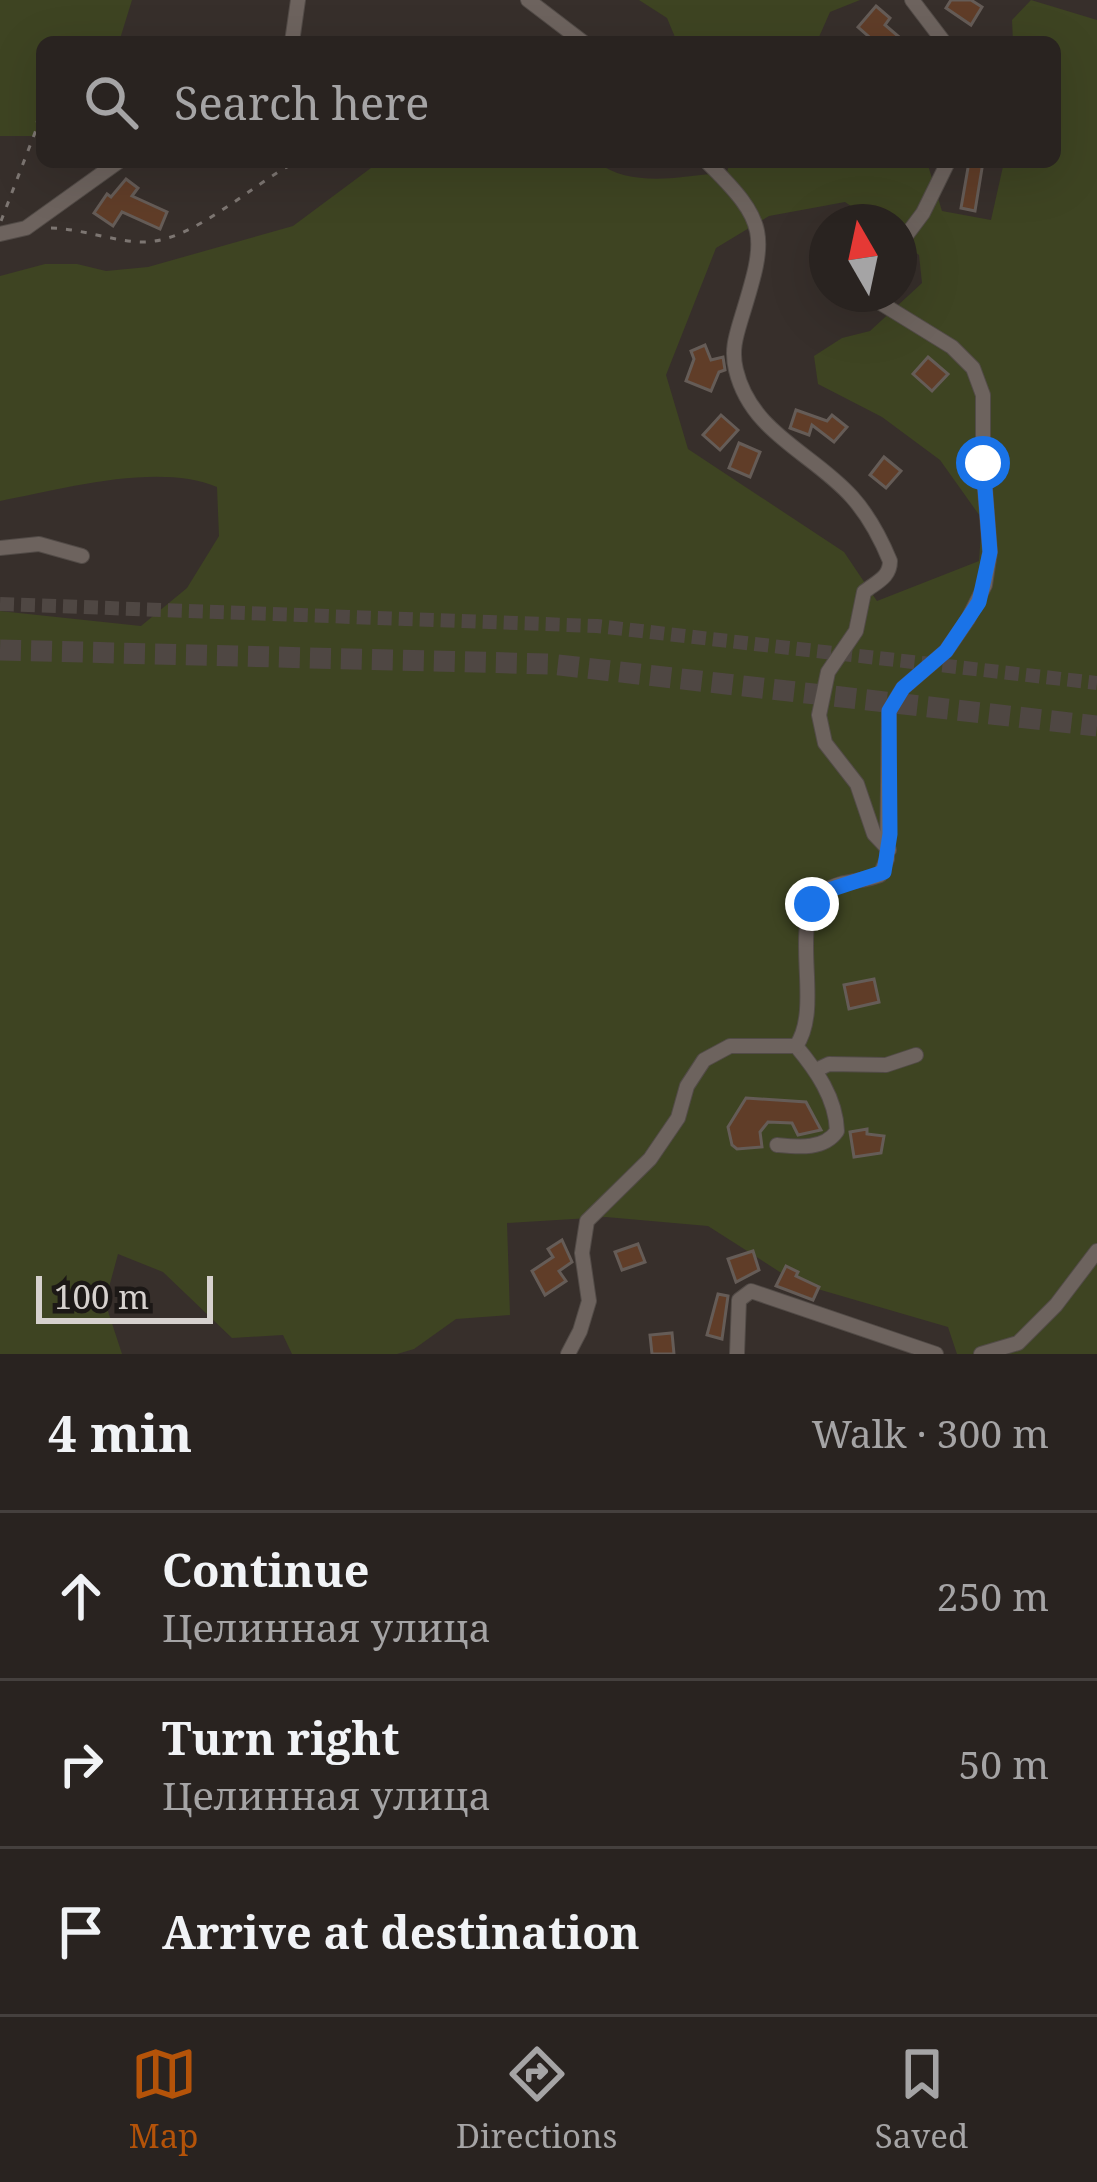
<!DOCTYPE html>
<meta charset="utf-8">
<style>
body{margin:0;font-family:"Noto Serif",serif;background:#312b29;color:#f1f3f6}
.compass{position:absolute;left:809px;top:204px;width:108px;height:108px;border-radius:50%;background:#292320;box-shadow:0 12px 48px #0002;rotate:351deg}
.scale{position:absolute;left:36px;bottom:30px;width:177px;box-sizing:border-box;padding-left:12px;border:6px solid #d6d1ce;border-top:0;font-size:33px;line-height:42px;white-space:nowrap;color:#d6d1ce;-webkit-text-stroke:9px #1c1816;paint-order:stroke}
.stop{position:absolute;width:36px;height:36px;margin:-27px;border:9px solid #1a73e8;border-radius:50%;background:#fff}
.stop.end{background:#1a73e8;border-color:#fff;box-shadow:0 3px 12px #0008}
.list{margin:0;padding:0;list-style:none}
h2{display:flex;justify-content:space-between;align-items:center;height:156px;margin:0;padding:0 48px;font-size:51px}
h2 small{font-size:39px;font-weight:400;color:#a5a4a5}
.list li{display:grid;grid-template-columns:78px 1fr auto;gap:36px;align-items:center;box-sizing:border-box;height:168px;padding:0 48px;border-top:3px solid #45403e}
.list b{display:block;font-size:45px;white-space:nowrap}
.list p{margin:0;font-size:39px;white-space:nowrap;color:#a5a4a5}
.list em{font-size:39px;font-style:normal;color:#a5a4a5}
.icon{flex:none;width:66px;height:66px;fill:none;stroke:currentColor;stroke-width:2;stroke-linecap:round;stroke-linejoin:round}
.map{position:relative;flex:none;width:1097px;height:1354px;overflow:hidden}
.search{position:absolute;background:#292320;box-shadow:0 12px 48px #0002;left:36px;right:36px;top:36px;height:132px;display:flex;align-items:center;gap:30px;box-sizing:border-box;padding:0 42px;border-radius:18px;color:#a5a4a5;font-size:45px}
.sheet{height:660px;background:#292320}
nav{display:flex;justify-content:space-around;align-items:center;box-sizing:border-box;height:168px;border-top:3px solid #45403e;background:#292320;font-size:33px;color:#a5a4a5}
nav a{display:grid;justify-items:center;gap:6px}
nav .on{color:#b45309}
.map>svg:first-child{display:block}
.green{fill:#3e4422;fill-rule:evenodd}
.building{fill:#603d28;stroke:#655c57;stroke-width:3}
.lines{fill:none;stroke-linecap:round;stroke-linejoin:round}
.minor-tunnel{stroke:#4f4743;stroke-width:14;stroke-dasharray:14 7;stroke-linecap:butt}
.highway-tunnel{stroke:#4f4743;stroke-width:21;stroke-dasharray:21 10;stroke-linecap:butt}
.minor-casing{stroke:#524b47;stroke-width:16}
.path{stroke:#7d7672;stroke-width:3;stroke-dasharray:6 9;stroke-linecap:butt}
.minor{stroke:#6d635e;stroke-width:14}
.route{stroke:#1a73e8;stroke-width:15}
</style>
<div class="map">
<svg width="1097" height="1354" viewBox="0 0 1097 1354">
<rect width="100%" height="100%" fill="#372f2b"/>
<g class="green">
<polygon points="0,0 132,0 119,42 42,42 42,136 0,136"/>
<polygon points="639,0 860,0 830,12 819,37 821,42 677,42 667,18"/>
<path d="M1031,0L1097,20V1354H957L948,1327L797,1283L708,1226L606,1217L507,1223L510,1315L456,1319L414,1349L397,1354H292L283,1335L232,1338L163,1272L118,1254L105,1302L122,1354H0V611L141,626L187,588L219,536L217,487C159,462 61,489 0,501V276L45,264H77L106,271L148,267L293,226L379,162H597C632,189 684,176 727,172L730,162H927L942,211L991,220L1004,162H1055V42H1013L1012,20ZM845,202L874,222H899V240L919,255L922,283L870,331L842,338L814,356L818,384L882,417L940,460L982,519L979,561L877,601L844,552L688,449L666,375L716,248L769,216Z"/>
</g>
<g class="building">
<polygon points="951,0 971,0 982,7 971,25 946,8"/>
<polygon points="876,6 890,18 885,25 905,42 875,42 858,27"/>
<polygon points="969,162 983,162 975,211 961,208"/>
<polygon points="126,179 138,188 132,196 167,212 160,229 122,212 113,226 94,213 107,194 111,197"/>
<polygon points="705,345 711,360 723,357 725,370 719,372 711,391 686,381 694,359 691,351"/>
<polygon points="928,357 948,374 932,391 913,374"/>
<polygon points="796,410 827,421 832,415 847,427 834,442 812,425 809,435 790,428"/>
<polygon points="721,415 738,430 720,450 703,435"/>
<polygon points="739,443 760,452 750,477 729,468"/>
<polygon points="884,457 901,471 886,488 870,475"/>
<polygon points="874,979 879,1002 849,1009 844,985"/>
<polygon points="746,1098 806,1102 821,1130 798,1135 792,1123 768,1122 760,1132 762,1147 737,1149 732,1145 728,1127"/>
<polygon points="867,1129 867,1134 884,1136 881,1153 854,1157 850,1132"/>
<polygon points="562,1240 572,1262 559,1271 566,1281 545,1295 532,1271 553,1257 548,1249"/>
<polygon points="638,1244 645,1262 622,1270 615,1252"/>
<polygon points="753,1251 759,1270 736,1282 728,1259"/>
<polygon points="786,1266 798,1272 796,1276 819,1287 813,1300 776,1286"/>
<polygon points="718,1294 728,1296 722,1339 707,1335"/>
<polygon points="672,1333 674,1354 652,1354 650,1335"/>
</g>
<g class="lines">
<polyline class="minor-tunnel" points="0,604 597,626 1097,683"/>
<polyline class="highway-tunnel" points="0,650 550,664 1097,726"/>
<defs>
<g id="minor">
<polyline points="528,0 583,42"/>
<polyline points="912,0 944,42"/>
<polyline points="292,42 298,0"/>
<path d="M707,162C769,223 767,235 742,316C736,336 731,350 736,370C751,433 813,453 852,497C868,515 881,539 890,561C890,578 876,582 864,592L856,631L828,672L819,715L825,743L857,784L874,834L889,850"/>
<polyline points="0,234 26,228 118,162"/>
<polyline points="899,245 923,213 948,162"/>
<polyline points="0,548 39,544 82,556"/>
<polyline points="816,1070 829,1064 886,1065 916,1055"/>
<path d="M777,1145C798,1147 824,1150 837,1131C836,1098 816,1070 796,1046"/>
<path d="M568,1354L580,1331L589,1301L582,1253L587,1221L650,1159L678,1118L687,1086L704,1060L730,1046H796C825,1005 785,917 825,891C840,880 863,882 880,875L887,859L889,711L903,688L946,651L968,619L985,585L990,552L983,463V395L973,368L952,347L879,302L875,294"/>
<polyline points="737,1354 739,1300 751,1291 936,1354"/>
<polyline points="981,1354 1018,1343 1056,1305 1097,1251"/>
</g>
</defs>
<use href="#minor" class="minor-casing"/>
<g class="path">
<polyline points="1,221 36,130 42,92"/>
<path d="M51,228C84,229 114,242 145,242C194,241 252,184 296,162"/>
</g>
<use href="#minor" class="minor"/>
</g>
<g class="lines">
<polyline class="route" points="812,904 823,892 884,872 890,834 889,711 903,688 946,651 979,602 990,552 983,463"/>
</g>
</svg>
<svg class="compass" viewBox="-18 -18 36 36"><path d="M0-13l5 13h-10z" fill="#e53935"/><path d="M0 13l5-13h-10z" fill="#a5a4a5"/></svg>
<div class="scale">100 m</div>
<div class="stop" style="left:983px;top:463px"></div>
<div class="stop end" style="left:812px;top:904px"></div>
<div class="search"><svg class="icon" aria-label="search" viewBox="0 0 24 24"><circle cx="10" cy="10" r="6"/><path d="M15 15l6 6"/></svg>Search here</div>
</div>
<section class="sheet">
<h2>4 min<small>Walk · 300 m</small></h2>
<ul class="list">
<li><svg class="icon" aria-label="ahead" viewBox="0 0 24 24"><path d="M12 20V5M6 11l6-6 6 6"/></svg><div><b>Continue</b><p>Целинная улица</p></div><em>250 m</em></li>
<li><svg class="icon" aria-label="right" viewBox="0 0 24 24"><path d="M7 20v-9h11M14 6l5 5-5 5"/></svg><div><b>Turn right</b><p>Целинная улица</p></div><em>50 m</em></li>
<li><svg class="icon" aria-label="arrive" viewBox="0 0 24 24"><path d="M6 21V4h12l-3 4 3 4H6"/></svg><div><b>Arrive at destination</b></div></li>
</ul>
</section>
<nav>
<a class="on"><svg class="icon" aria-label="map" viewBox="0 0 24 24"><path d="M3 6l6-2 6 2 6-2v14l-6 2-6-2-6 2zM9 4v14M15 6v14"/></svg>Map</a>
<a><svg class="icon" aria-label="directions" viewBox="0 0 24 24"><path d="M12 3l9 9-9 9-9-9zM9 14v-3h6M13 9l2 2-2 2"/></svg>Directions</a>
<a><svg class="icon" aria-label="saved" viewBox="0 0 24 24"><path d="M7 4h10v16l-5-4-5 4z"/></svg>Saved</a>
</nav>
